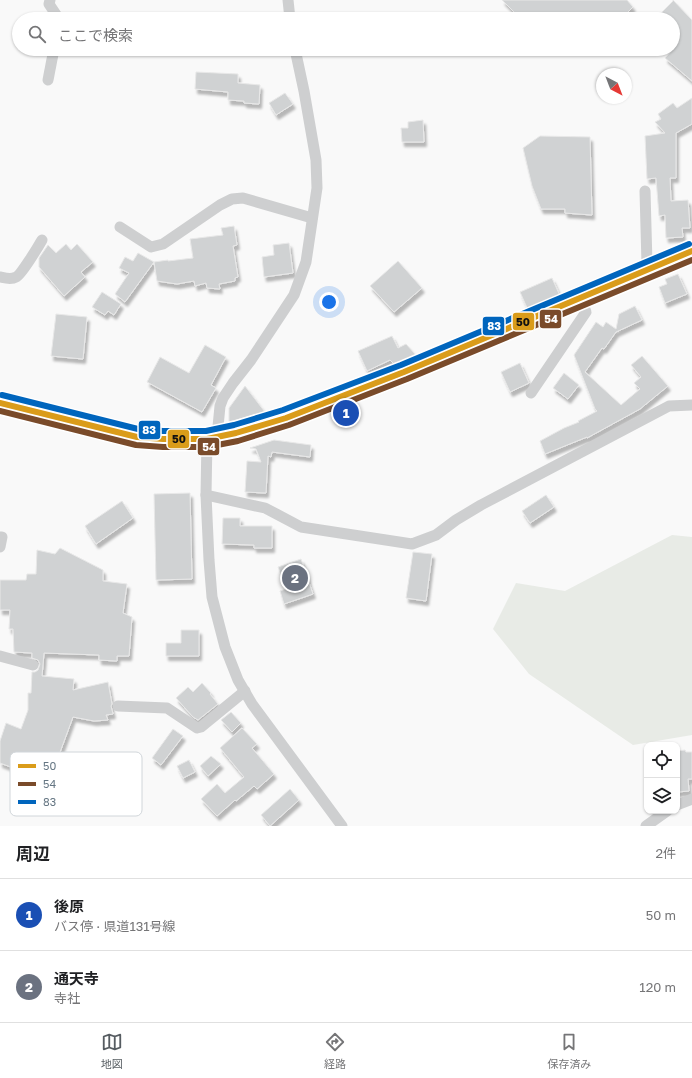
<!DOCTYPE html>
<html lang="ja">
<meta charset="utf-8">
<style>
body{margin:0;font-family:"Golos Text","Noto Sans JP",sans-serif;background:#f2f2f2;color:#202124}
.controls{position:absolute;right:12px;bottom:12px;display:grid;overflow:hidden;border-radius:8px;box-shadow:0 1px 3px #0004}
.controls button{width:36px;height:36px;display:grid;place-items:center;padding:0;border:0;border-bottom:1px solid #e0e0e0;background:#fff;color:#202124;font:20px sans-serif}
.compass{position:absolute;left:596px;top:68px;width:36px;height:36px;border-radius:50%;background:#fff;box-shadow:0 1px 3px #0004;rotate:138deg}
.you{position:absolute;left:329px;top:302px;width:14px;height:14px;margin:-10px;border:3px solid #fff;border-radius:50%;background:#1a73e8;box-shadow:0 0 0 6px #1a73e833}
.badge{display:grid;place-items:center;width:26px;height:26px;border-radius:50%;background:#565c61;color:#fff;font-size:13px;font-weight:700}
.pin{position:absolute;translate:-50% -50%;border:2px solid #fff;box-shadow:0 1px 4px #0006}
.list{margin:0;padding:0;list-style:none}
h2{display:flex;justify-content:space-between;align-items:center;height:52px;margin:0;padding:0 16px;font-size:17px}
h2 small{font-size:13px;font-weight:400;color:#757577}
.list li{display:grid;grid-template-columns:26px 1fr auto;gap:12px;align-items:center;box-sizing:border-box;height:72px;padding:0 16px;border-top:1px solid #e0e0e0}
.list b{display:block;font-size:15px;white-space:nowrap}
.list p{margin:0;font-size:13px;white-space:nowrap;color:#757577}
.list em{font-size:13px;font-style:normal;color:#757577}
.icon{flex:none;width:22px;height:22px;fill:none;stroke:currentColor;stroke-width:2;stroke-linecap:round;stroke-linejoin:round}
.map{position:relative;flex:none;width:692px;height:826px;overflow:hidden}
.search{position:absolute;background:#fff;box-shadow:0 1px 3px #0004;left:12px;right:12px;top:12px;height:44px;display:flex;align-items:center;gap:10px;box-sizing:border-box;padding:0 14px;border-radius:22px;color:#757577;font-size:15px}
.sheet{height:196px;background:#fff}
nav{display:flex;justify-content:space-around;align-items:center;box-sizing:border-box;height:56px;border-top:1px solid #e0e0e0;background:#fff;font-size:11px;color:#757577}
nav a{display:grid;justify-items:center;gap:2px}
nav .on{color:#565c61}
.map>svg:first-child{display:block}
.green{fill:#e8ebe6}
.building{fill:#d0d2d3;stroke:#e8e8e8;filter:url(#shadow)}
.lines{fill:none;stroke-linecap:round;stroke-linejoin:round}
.secondary-casing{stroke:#d5d6d7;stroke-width:18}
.minor{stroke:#cecfd0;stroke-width:11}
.secondary{stroke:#e1e2e2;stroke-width:16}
.bus-1-casing{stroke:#fff;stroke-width:9}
.bus-2-casing{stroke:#fff;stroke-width:9}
.bus-3-casing{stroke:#fff;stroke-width:9}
.bus-1{stroke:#da9c1a;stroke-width:6}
.bus-2{stroke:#7a4b2a;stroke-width:6}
.bus-3{stroke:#0065bd;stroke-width:6}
.key{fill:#fff;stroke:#d1d6da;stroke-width:1}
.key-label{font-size:11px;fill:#657683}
.line-badge{stroke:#fff;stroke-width:1.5}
.badge-label{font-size:11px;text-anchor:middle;font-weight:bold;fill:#fff}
.pale-badge-label{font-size:11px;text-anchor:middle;font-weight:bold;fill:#111}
</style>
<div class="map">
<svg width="692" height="826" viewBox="0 0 692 826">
<defs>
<filter id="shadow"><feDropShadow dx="2.5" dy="4.5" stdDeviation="1" flood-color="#0004"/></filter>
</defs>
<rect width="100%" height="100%" fill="#f9f9f9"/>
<polygon class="green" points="672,535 692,537 692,735 633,745 529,674 493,629 516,583 565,591"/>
<g class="building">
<polygon points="502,0 627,0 633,7 621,19 521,19"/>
<polygon points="673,0 692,20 692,81 665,58 673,49 673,19 655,19 673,1"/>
<polygon points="196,72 238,74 238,83 260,85 259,104 244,103 244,101 228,100 228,92 195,89"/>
<polygon points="285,93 293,104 276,115 269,103"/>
<polygon points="692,98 692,124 676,133 676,178 670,178 671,201 688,200 690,228 682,228 683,237 666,238 665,215 659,216 656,178 647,179 645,136 665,133 655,122 661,119 658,114 673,103 677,108"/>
<polygon points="423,120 424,142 402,142 401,128 408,128 408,122"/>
<polygon points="540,136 590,137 592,215 565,213 565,209 541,209 532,186 523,148"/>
<polygon points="234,226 237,245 233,246 238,277 235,278 235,281 219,284 220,289 207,288 206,283 195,286 194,281 177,284 157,281 154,262 168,260 168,261 193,258 190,239 223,235 221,228"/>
<polygon points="289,243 293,273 264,277 262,257 274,255 273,245"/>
<polygon points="66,244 71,250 77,244 93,262 81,272 85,277 64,296 39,267 39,258 48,245 56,253"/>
<polygon points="138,253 154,262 125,302 115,294 129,273 119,268 125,257 133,261"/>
<polygon points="398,261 422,288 394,312 370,286"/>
<polygon points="678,274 687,294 665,303 659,287 667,284 665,279"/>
<polygon points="552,278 560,296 528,310 520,292"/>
<polygon points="102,292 121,304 114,315 108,311 105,315 92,307"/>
<polygon points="635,306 642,320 616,332 604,349 602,348 585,372 621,405 640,389 634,383 641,377 631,365 642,356 668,386 640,409 587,438 587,437 545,454 540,441 564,428 579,422 578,421 597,411 595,409 574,355 596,322 603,327 606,322 616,329 619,314"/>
<polygon points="56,314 87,317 83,359 51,356"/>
<polygon points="392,336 398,348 406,344 416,355 394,364 390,360 367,371 358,351"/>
<polygon points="205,345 226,357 211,385 216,388 202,412 147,382 160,357 189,373"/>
<polygon points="520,363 529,383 510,392 501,372"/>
<polygon points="564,373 579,385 568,399 553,388"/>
<polygon points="245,386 265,412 229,422 229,408"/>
<polygon points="274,440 311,445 310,457 272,452 271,457 268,456 266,493 245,492 247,461 261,462 256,449 250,448"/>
<polygon points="190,493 192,579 156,580 154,494"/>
<polygon points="546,495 554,507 530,523 522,511"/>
<polygon points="122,501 133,518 96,544 85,526"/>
<polygon points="223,518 240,518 240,526 272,526 272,548 254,548 254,545 222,544"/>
<polygon points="60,548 103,570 103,581 127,584 123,613 132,617 129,656 117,656 117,661 99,660 99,655 44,653 42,676 74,679 73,690 108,682 112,704 111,706 113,714 106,715 108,720 94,721 73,717 52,774 30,766 27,773 0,763 0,741 6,723 21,729 28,710 28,693 31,693 32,672 35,672 38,670 40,664 38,660 32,658 32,653 14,652 13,629 9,629 10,610 0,610 0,580 26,580 27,574 36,574 37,550 55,554"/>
<polygon points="413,552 432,554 426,601 406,598"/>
<polygon points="301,559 313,594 284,604 280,591 286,589 278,567"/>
<polygon points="181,630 199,630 199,656 166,656 166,643 181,643"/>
<polygon points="202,683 211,693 210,694 218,704 198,720 193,717 176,698 188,687 193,692"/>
<polygon points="231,712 241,723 232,732 221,720"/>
<polygon points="242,728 257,744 252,748 274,774 257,789 254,786 236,801 235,800 217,816 201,799 217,784 225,793 244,777 220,748"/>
<polygon points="173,729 183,736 161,765 152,758"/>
<polygon points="685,750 686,752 692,752 692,779 688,779 689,791 677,792 677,751"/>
<polygon points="211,756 221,764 208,776 200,766"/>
<polygon points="189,760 195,772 183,778 177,766"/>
<polygon points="290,789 299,800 270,826 261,815"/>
</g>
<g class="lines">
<defs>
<polyline id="secondary" points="0,403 137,437 163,439 207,439 217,437 236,433 286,418 404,372 570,303 692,251"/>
</defs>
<use href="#secondary" class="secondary-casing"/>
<g class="minor">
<polyline points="50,0 49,4 59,19"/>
<polyline points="288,0 290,19"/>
<polyline points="48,80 54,49"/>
<polyline points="645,191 647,264 648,270"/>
<polyline points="120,227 151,247 163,244 220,205 232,199 243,198 312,218"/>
<path d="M0,277C5,278 11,280 16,277C21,275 38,247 42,240"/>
<polyline points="531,393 586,312 581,299"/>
<polyline points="217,437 220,406 223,398 233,383 251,360 294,295 306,262 317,188 316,160 304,91 295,49"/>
<polyline points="207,439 206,495 209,560 212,597 225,647 238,680 252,704 342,826"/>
<polyline points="206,495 265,508 301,527 412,544 436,535 456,520 481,505 669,406 692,405"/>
<polyline points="0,537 2,537 0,547"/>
<polyline points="0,656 33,665"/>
<polyline points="118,706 167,708 197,728 201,727 245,691"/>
<polyline points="677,805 692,799"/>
<polyline points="646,826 667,811"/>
</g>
<use href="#secondary" class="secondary"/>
<defs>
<polyline id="bus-1" points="0,403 137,437 163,439 207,439 236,433 286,418 404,372 692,251"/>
<polyline id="bus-2" points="0,411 136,445 163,447 207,447 238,441 289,425 407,379 692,260"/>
<polyline id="bus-3" points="2,395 138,429 163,431 206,431 234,425 283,410 401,365 689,244"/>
</defs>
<use href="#bus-1" class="bus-1-casing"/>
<use href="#bus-2" class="bus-2-casing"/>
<use href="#bus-3" class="bus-3-casing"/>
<use href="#bus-1" class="bus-1"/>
<use href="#bus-2" class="bus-2"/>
<use href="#bus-3" class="bus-3"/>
</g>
<rect x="10" y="752" width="132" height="64" rx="6" class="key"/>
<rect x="18" y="764" width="18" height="4" fill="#da9c1a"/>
<rect x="18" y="782" width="18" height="4" fill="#7a4b2a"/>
<rect x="18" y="800" width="18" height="4" fill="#0065bd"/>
<g class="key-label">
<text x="43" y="770">50</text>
<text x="43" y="788">54</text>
<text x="43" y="806">83</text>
</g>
<g class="line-badge">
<rect x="539" y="309" width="23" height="20" rx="4" fill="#7a4b2a"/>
<rect x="512" y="312" width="23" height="19" rx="4" fill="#da9c1a"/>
<rect x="482" y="316" width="23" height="20" rx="4" fill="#0065bd"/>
<rect x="138" y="420" width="23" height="20" rx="4" fill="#0065bd"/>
<rect x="167" y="429" width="23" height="20" rx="4" fill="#da9c1a"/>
<rect x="197" y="437" width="23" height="19" rx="4" fill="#7a4b2a"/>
</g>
<g class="badge-label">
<text x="551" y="323">54</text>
<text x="494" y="330">83</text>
<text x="149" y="434">83</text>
<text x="209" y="451">54</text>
</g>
<g class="pale-badge-label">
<text x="523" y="326">50</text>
<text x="179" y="443">50</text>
</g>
</svg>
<div class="controls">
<button><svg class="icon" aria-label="locate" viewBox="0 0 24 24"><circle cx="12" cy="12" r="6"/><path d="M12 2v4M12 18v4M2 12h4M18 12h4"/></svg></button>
<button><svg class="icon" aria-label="layers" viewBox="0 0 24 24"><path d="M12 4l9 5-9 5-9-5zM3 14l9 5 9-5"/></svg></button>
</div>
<svg class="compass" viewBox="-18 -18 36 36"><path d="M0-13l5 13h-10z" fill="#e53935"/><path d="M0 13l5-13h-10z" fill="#757577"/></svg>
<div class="you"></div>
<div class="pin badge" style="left:346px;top:413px;background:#1a4fb4">1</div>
<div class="pin badge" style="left:295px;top:578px;background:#6b7280">2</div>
<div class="search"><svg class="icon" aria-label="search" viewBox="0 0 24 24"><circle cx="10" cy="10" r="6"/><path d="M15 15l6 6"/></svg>ここで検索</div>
</div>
<section class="sheet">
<h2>周辺<small>2件</small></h2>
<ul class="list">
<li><span class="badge" style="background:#1a4fb4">1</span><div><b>後原</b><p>バス停 · 県道131号線</p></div><em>50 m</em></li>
<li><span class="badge" style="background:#6b7280">2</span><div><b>通天寺</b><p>寺社</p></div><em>120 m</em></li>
</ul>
</section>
<nav>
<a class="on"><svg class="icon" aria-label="map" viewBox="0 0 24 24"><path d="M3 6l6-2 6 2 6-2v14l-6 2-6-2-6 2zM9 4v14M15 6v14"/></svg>地図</a>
<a><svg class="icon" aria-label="directions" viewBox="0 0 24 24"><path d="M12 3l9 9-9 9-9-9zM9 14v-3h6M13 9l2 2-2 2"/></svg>経路</a>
<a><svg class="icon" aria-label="saved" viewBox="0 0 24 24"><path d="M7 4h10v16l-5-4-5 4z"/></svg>保存済み</a>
</nav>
